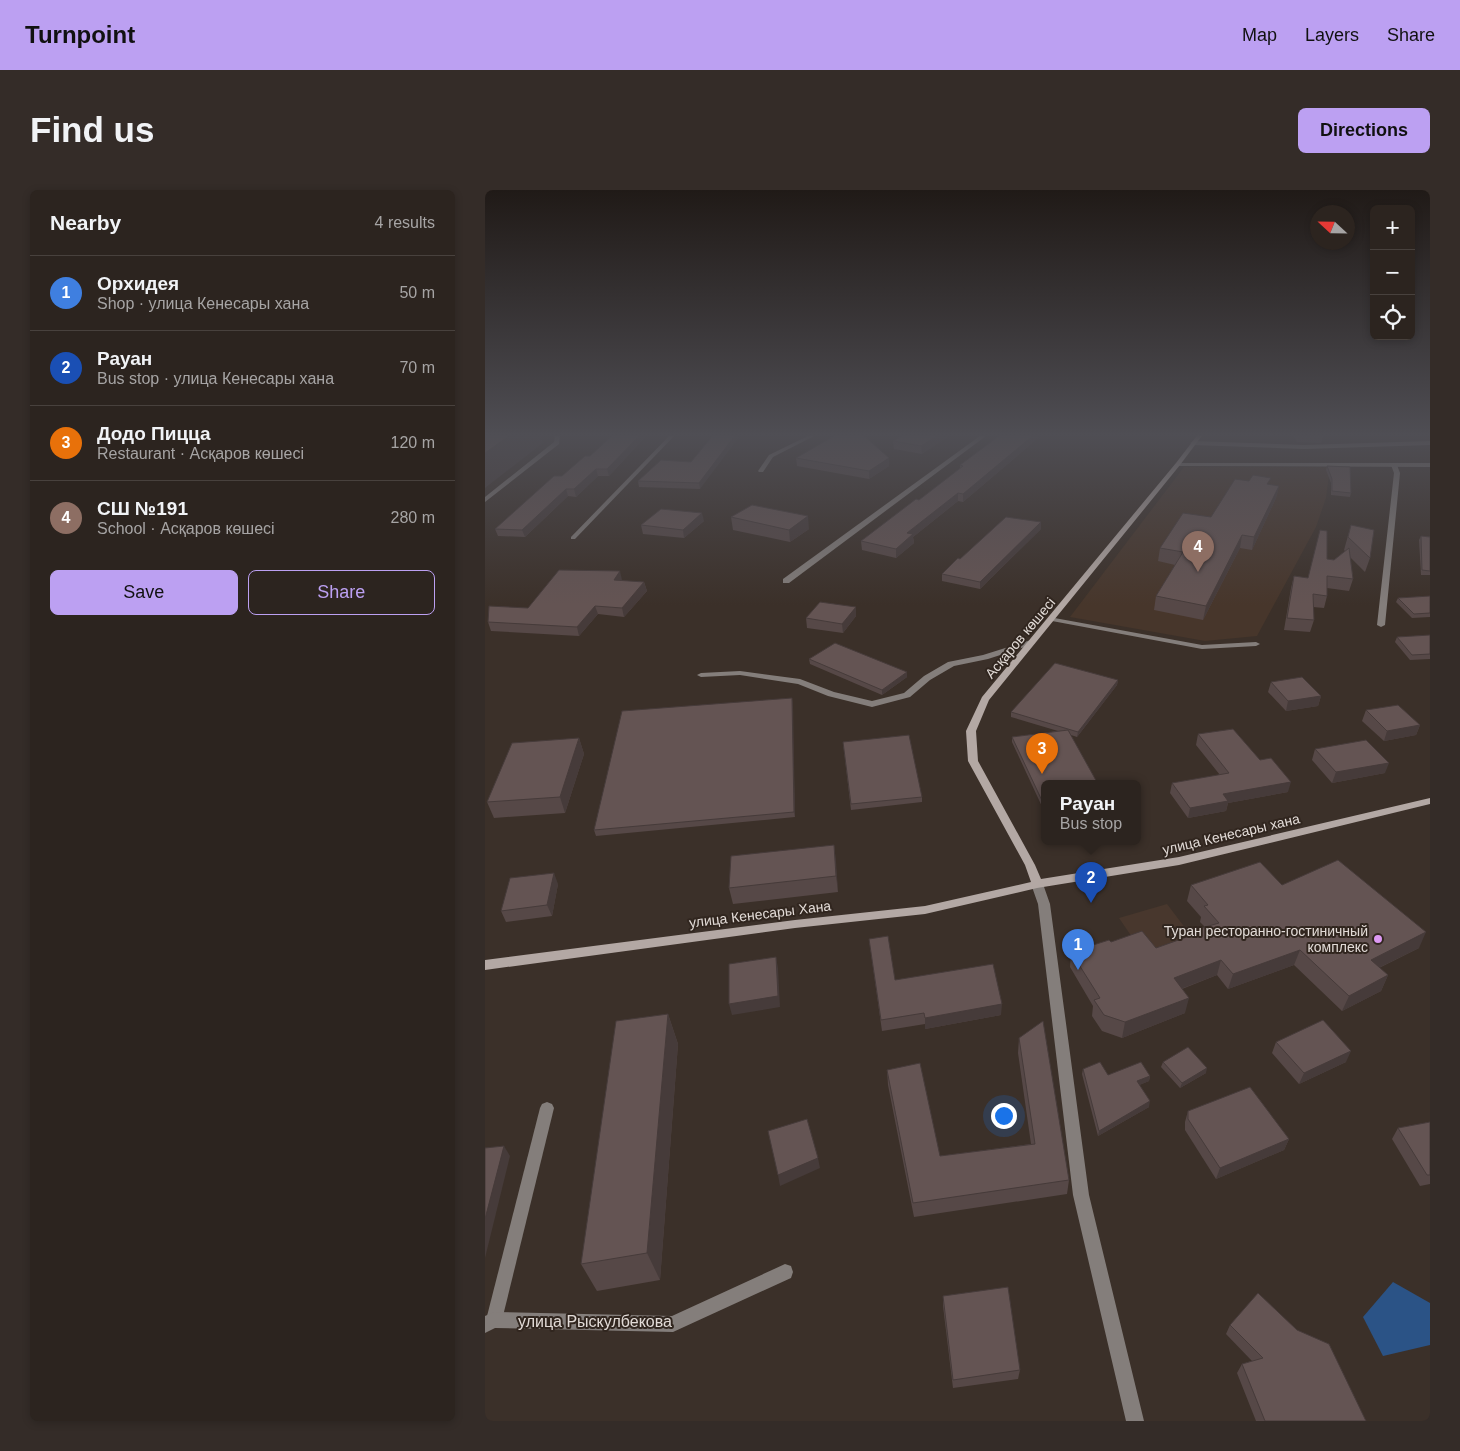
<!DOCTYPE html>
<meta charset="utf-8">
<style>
body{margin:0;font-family:Helvetica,sans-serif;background:#342c28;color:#f1f3f6}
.controls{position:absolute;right:15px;top:15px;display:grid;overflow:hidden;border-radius:8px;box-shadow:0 2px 8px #0003}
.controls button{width:45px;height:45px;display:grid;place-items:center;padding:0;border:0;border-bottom:1px solid #48413d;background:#2c241f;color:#f1f3f6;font:25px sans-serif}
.compass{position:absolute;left:825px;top:15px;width:45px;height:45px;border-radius:50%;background:#2c241f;box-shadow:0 2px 8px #0003;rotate:292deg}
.you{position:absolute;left:518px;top:925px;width:18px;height:18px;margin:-12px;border:4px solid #fff;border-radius:50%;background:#1a73e8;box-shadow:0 0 0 8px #1a73e833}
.badge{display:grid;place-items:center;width:32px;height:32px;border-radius:50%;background:#bca0f2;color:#fff;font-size:16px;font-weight:700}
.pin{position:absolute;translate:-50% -41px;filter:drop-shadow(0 1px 2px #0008)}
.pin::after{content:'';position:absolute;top:26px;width:18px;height:15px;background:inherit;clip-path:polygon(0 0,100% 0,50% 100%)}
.popup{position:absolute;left:556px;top:590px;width:100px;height:65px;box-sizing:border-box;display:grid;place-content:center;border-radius:8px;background:#2c241f;filter:drop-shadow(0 1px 4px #0005);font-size:16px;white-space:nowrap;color:#a6a4a4}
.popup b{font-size:19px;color:#f1f3f6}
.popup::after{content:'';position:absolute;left:50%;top:100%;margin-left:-10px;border:10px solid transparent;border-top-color:#2c241f}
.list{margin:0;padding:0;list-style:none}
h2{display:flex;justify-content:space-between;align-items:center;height:65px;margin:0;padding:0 20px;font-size:21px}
h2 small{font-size:16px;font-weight:400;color:#a6a4a4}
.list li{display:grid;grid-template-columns:32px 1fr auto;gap:15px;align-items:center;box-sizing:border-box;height:75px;padding:0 20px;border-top:1px solid #48413d}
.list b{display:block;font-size:19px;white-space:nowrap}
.list p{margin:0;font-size:16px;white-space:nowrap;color:#a6a4a4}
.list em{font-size:16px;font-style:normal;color:#a6a4a4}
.actions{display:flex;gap:10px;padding:15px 20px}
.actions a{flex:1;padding:11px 0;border:1px solid #bca0f2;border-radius:8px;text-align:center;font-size:18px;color:#bca0f2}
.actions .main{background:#bca0f2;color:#111}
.icon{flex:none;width:28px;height:28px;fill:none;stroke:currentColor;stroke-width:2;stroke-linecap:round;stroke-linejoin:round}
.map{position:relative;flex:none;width:945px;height:1231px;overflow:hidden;border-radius:8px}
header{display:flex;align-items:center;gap:30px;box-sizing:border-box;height:70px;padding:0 25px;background:#bca0f2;color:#111}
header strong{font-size:24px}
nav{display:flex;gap:28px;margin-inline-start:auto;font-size:18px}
.intro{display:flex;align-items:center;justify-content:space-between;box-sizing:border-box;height:120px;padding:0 30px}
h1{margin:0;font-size:35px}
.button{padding:12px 22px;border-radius:8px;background:#bca0f2;color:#111;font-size:18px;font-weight:700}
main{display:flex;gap:30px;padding:0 30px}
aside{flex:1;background:#2c241f;border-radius:8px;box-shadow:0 2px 8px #0003}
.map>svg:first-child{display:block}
.built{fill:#48372d}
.education{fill:#47362b}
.water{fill:#2b5386}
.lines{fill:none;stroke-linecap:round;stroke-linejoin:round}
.lane{fill:#847e7b;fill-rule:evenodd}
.street{fill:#847e7b;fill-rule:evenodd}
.secondary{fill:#b3a8a4;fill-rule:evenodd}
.wall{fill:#564847}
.shaded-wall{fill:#463b3a}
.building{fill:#645453;stroke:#463b3a}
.poi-dot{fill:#dd99f4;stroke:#31261f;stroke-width:2}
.labels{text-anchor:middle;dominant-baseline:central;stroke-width:4;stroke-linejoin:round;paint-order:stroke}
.street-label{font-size:14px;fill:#e2dbd7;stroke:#31261f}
.poi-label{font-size:14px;fill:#e2dbd7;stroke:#31261f;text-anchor:end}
.near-street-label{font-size:16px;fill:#e2dbd7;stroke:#31261f}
</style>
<header>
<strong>Turnpoint</strong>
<nav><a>Map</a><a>Layers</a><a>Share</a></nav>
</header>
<div class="intro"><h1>Find us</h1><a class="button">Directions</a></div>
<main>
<aside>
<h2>Nearby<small>4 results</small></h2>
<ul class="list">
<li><span class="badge" style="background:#3f7fe0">1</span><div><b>Орхидея</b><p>Shop · улица Кенесары хана</p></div><em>50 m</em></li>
<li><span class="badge" style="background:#1a4fb4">2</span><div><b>Рауан</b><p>Bus stop · улица Кенесары хана</p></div><em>70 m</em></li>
<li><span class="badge" style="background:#e8710a">3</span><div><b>Додо Пицца</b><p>Restaurant · Асқаров көшесі</p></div><em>120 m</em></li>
<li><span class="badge" style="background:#8d6e63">4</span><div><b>СШ №191</b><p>School · Асқаров көшесі</p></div><em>280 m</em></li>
</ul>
<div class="actions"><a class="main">Save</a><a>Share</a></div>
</aside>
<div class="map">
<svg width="945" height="1231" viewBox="0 0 945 1231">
<rect width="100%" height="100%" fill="#3b3029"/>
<polygon class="built" points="682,714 710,751 673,763 661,746 649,750 634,728"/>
<polygon class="education" points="699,277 845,277 841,308 831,337 772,446 720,451 585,427"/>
<polygon class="water" points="908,1092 945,1113 945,1155 898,1166 878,1127"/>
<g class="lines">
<g class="lane">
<polygon points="66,243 71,243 75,245 74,254 0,312 0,307 69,252 70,247"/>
<polygon points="945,251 945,255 819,259 708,255 705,253 708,251 819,255"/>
<polygon points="909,273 912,275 915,283 900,435 896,437 892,435 909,283 906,275"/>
<polygon points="546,450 550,452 549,454 503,469 469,476 445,490 425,507 387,517 343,506 313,494 255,485 216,487 212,485 216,483 255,481 315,489 349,502 387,511 419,503 439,486 463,472 498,465"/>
<polygon points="62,912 67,914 69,918 17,1130 15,1136 9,1138 3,1136 1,1130 55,918 57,914"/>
</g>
<g class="street">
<polygon points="187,243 192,243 90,349 86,349 86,347"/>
<polygon points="329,243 335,243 288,267 278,282 274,282 273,281 284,265"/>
<polygon points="499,243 505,243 304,393 298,393 298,389"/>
<polygon points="691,273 945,273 945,277 693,276 691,275"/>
<polygon points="564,427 717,455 771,452 775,454 771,456 717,459 567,431 564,431"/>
<polygon points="552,690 556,691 558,694 565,714 604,1005 659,1231 641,1231 588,1005 553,714 546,694 548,691"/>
<polygon points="300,1074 306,1076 308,1082 306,1088 188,1142 10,1138 0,1143 0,1126 9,1122 187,1126"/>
</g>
<polygon class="secondary" points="714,243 719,243 695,275 504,510 491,541 493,571 550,675 556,689 694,667 945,608 945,614 694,675 552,698 440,724 310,738 0,780 0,770 310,730 440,716 546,692 540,675 483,571 481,541 497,507 691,273"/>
</g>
<g class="wall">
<polygon points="157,243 161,243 161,246 124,286 113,286 91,307 83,306 40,347 13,346 10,339 77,286 105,266"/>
<polygon points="230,243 215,299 154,297 153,291 206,272"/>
<polygon points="422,243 468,243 437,264 409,259 408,251"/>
<polygon points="478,243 496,243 493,245"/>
<polygon points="559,243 478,312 473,311 428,347 429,353 411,368 377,360 376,351 434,310 475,279 475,275"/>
<polygon points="736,243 765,243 762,246"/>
<polygon points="807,243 839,243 836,253 812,252"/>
<polygon points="311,268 404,276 384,289 312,276"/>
<polygon points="842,276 866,303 865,307 846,305 846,293 841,280"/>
<polygon points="784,295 794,296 791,308 767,360 755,358 718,430 669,420 671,406 690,375 673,371 675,358 726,327"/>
<polygon points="246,327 324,339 305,352 248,340"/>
<polygon points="219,331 199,348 158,344 156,335"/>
<polygon points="866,335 885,368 880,382 865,367 868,389 864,401 842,398 842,406 839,418 828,417 829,430 825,442 799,440 806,398 809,386 823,388 842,369 849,370 860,361 859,360"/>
<polygon points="556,339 495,399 457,391 457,384 475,369"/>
<polygon points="936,346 945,347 945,385 936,385 934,350"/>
<polygon points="137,390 136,391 159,392 162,401 139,427 113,424 94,446 6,441 3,432 43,418"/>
<polygon points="945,406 945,427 927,428 911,412 913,408"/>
<polygon points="371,426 358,443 322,438 321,428"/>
<polygon points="945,445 945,469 925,470 910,452 912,447"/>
<polygon points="324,469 422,482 422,487 397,505 325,474"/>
<polygon points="633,490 632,495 592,547 586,545 560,594 560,623 527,552 527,547 573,541 526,527 526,522"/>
<polygon points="786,492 836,506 833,516 801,521 783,502"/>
<polygon points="307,508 310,627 111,646 109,640"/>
<polygon points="881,520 935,535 931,545 899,551 877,531"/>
<polygon points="713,544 803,602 743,613 741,621 703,628 685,603 687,593 735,585 711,555"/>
<polygon points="94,548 99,564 80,623 9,628 2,612"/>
<polygon points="358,552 437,607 437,612 366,620"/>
<polygon points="830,559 900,583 847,593 827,570"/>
<polygon points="349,655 353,702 248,714 244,698"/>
<polygon points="73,694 67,726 21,732 16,721"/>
<polygon points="706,695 797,695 934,758 894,778 903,785 896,801 857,821 809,775 743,799 732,785 697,799 700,823 637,848 617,841 607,826 608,816 585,777 586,762 626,752 671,758 712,744 713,739 720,737 715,732 716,727 702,711"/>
<polygon points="384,749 410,790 516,825 440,839 440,834 397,841"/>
<polygon points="183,824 193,854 175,1090 112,1101 96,1074"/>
<polygon points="534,848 584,990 582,1004 429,1027 403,895 402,880 455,966 546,954 533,863"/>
<polygon points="791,852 861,872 814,894 787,863"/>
<polygon points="678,872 721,883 695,898 676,877"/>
<polygon points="598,879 623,885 665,886 664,891 654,895 664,917 613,946 597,884"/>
<polygon points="703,921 804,949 799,960 731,989 700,940 700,932"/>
<polygon points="945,932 945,994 935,996 907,949 913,938"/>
<polygon points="458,1106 535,1180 533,1189 468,1198 458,1116"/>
<polygon points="745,1135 881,1231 771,1231 752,1183 757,1174 767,1171 741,1144"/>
</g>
<g class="shaded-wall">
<polygon points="28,243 55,243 58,253 0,298 0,263"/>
<polygon points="157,243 161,243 161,246 124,286 122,279"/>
<polygon points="252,243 257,243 215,299 214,293"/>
<polygon points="457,243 468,243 437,264 436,256"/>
<polygon points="551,243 559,243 478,312 478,304"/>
<polygon points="404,268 404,276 384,289 384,281"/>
<polygon points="111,279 113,286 91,307 89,299"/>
<polygon points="794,296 791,308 767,360 769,347"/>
<polygon points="81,299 83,306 40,347 37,340"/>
<polygon points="473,303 473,311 428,347 429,353 411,368 411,359 422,343"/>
<polygon points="217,323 219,331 199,348 198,340"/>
<polygon points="323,326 324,339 305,352 304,340"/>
<polygon points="556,332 556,339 495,399 495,392"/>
<polygon points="757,345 755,358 718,430 721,416"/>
<polygon points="135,381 137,390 131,399 129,390"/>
<polygon points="159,392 162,401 139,427 137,418"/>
<polygon points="110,416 113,424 94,446 92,437"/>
<polygon points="371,417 371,426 358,443 357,434"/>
<polygon points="422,482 422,487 397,505 397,500"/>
<polygon points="633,490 632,495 592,547 593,542"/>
<polygon points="836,506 833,516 801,521 803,511"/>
<polygon points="307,508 308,513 310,627 309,622"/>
<polygon points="935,535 931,545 899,551 902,541"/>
<polygon points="94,548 99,564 80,623 75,607"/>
<polygon points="904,573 900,583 847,593 851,582"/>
<polygon points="806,592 803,602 743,613 741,621 703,628 705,618 738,604"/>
<polygon points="349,655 351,671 353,702 351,686"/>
<polygon points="69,683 73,694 67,726 62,715"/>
<polygon points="941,742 934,758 879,785 886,770"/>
<polygon points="815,760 809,775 743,799 748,784"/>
<polygon points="291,767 293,778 295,817 247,825 244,814"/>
<polygon points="736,770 732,785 685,803 689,788"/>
<polygon points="903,785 896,801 857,821 864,806"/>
<polygon points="704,808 700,823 637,848 640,832"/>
<polygon points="517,814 516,825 440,839 440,828"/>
<polygon points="183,824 193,854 175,1090 162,1063"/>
<polygon points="866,861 861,872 814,894 819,883"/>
<polygon points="722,878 721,883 695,898 697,893"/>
<polygon points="665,886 664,891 650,897 652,891"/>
<polygon points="665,911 664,917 613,946 614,941"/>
<polygon points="804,949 799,960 731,989 735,978"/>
<polygon points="19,956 25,966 0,1068 0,1029"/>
<polygon points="333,968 335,978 295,996 293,985"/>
</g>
<g class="building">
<polygon points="0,243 28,243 0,263"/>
<polygon points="130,243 157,243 122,279 111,279 89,299 81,299 37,340 10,339 69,286 77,286 100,266 105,266"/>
<polygon points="230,243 252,243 214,293 153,291 176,270 206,272"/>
<polygon points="354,243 376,243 404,268 384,281 311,268"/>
<polygon points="422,243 457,243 436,256 408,251"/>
<polygon points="518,243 551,243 478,304 473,303 422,343 428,344 411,359 376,351 431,309 434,310 478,276 475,275"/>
<polygon points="842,276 865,277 866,303 847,301 847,289"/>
<polygon points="768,285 786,288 782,294 794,296 769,347 757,345 721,416 671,406 698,362 675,358 698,323 726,327 750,289 764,291"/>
<polygon points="267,315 323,326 304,340 246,327"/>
<polygon points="176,319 217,323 198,340 156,335"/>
<polygon points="521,327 556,332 495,392 457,384 473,368 475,369"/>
<polygon points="866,335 889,340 885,368 863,347"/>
<polygon points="835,340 842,341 842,369 849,370 864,358 868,389 842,386 842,406 828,404 829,430 802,428 809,386 823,388"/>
<polygon points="936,346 945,347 945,381 937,380"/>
<polygon points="74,380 135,381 129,390 159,392 137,418 110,416 92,437 3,432 4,416 43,418"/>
<polygon points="945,406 945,423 929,424 913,408"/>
<polygon points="335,412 371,417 357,434 321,428"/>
<polygon points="945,445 945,464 927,465 912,447"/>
<polygon points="350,453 422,482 397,500 324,469"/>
<polygon points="570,473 633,490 593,542 526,522"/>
<polygon points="817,487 836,506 803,511 786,492"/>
<polygon points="307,508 309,622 109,640 137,521"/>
<polygon points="913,515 935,535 902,541 881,520"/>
<polygon points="748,539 775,570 786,568 806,592 738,604 743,611 705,618 687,593 744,583 713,544"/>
<polygon points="583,540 613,594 560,594 560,617 527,547"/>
<polygon points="424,545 437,607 366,614 358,552"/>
<polygon points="94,548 75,607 2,612 27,553"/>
<polygon points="881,550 904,573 851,582 830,559"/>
<polygon points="349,655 351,686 244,698 246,666"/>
<polygon points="853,670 941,742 886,770 903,785 864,806 815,760 748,784 736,770 689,788 704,808 640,832 619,825 609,810 615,808 586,762 624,750 626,752 657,741 671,758 716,742 713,739 734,733 719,716 723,715 706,695 775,672 797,695"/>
<polygon points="69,683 62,715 16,721 25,688"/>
<polygon points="403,746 410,790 508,774 517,814 440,828 439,823 396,830 384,749"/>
<polygon points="291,767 293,806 244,814 244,774"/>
<polygon points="183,824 162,1063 96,1074 131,831"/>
<polygon points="838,830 866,861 819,883 791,852"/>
<polygon points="558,831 584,990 428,1013 402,880 435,873 455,966 550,954 534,848"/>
<polygon points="703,857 722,878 697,893 678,872"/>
<polygon points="615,872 623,885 656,872 665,886 652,891 665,911 614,941 598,879"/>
<polygon points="765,897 804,949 735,978 703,929 703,921"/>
<polygon points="322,929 333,968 293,985 283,941"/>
<polygon points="945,932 945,985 942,985 913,938"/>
<polygon points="19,956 0,1029 0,958"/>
<polygon points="523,1097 535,1180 468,1190 458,1106"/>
<polygon points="773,1103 812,1140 844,1154 881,1231 780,1231 757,1174 778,1168 745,1135"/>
</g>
<linearGradient id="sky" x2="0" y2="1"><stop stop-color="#201a17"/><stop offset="0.59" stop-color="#4f4e54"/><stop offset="1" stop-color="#4f4e54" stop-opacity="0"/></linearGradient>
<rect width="945" height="415" fill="url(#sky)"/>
<circle class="poi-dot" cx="893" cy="749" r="5"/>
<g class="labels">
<g class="street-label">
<text transform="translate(535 448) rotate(-50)">Асқаров көшесі</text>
<text transform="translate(746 644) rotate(-13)">улица Кенесары хана</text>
<text transform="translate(275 724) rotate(-7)">улица Кенесары Хана</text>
</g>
<g class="poi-label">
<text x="883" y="741">Туран ресторанно-гостиничный<tspan x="883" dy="16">комплекс</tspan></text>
</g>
<g class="near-street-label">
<text x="110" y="1131">улица Рыскулбекова</text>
</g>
</g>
</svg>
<div class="controls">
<button>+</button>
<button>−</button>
<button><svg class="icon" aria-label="locate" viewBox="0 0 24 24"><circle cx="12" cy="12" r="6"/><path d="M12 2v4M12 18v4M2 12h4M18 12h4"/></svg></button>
</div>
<svg class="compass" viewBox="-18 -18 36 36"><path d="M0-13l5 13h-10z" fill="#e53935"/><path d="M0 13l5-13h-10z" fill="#a6a4a4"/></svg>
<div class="you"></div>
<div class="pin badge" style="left:593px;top:780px;background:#3f7fe0">1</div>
<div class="pin badge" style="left:606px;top:713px;background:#1a4fb4">2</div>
<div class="popup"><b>Рауан</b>Bus stop</div>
<div class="pin badge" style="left:557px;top:584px;background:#e8710a">3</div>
<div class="pin badge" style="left:713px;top:382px;background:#8d6e63">4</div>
</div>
</main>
